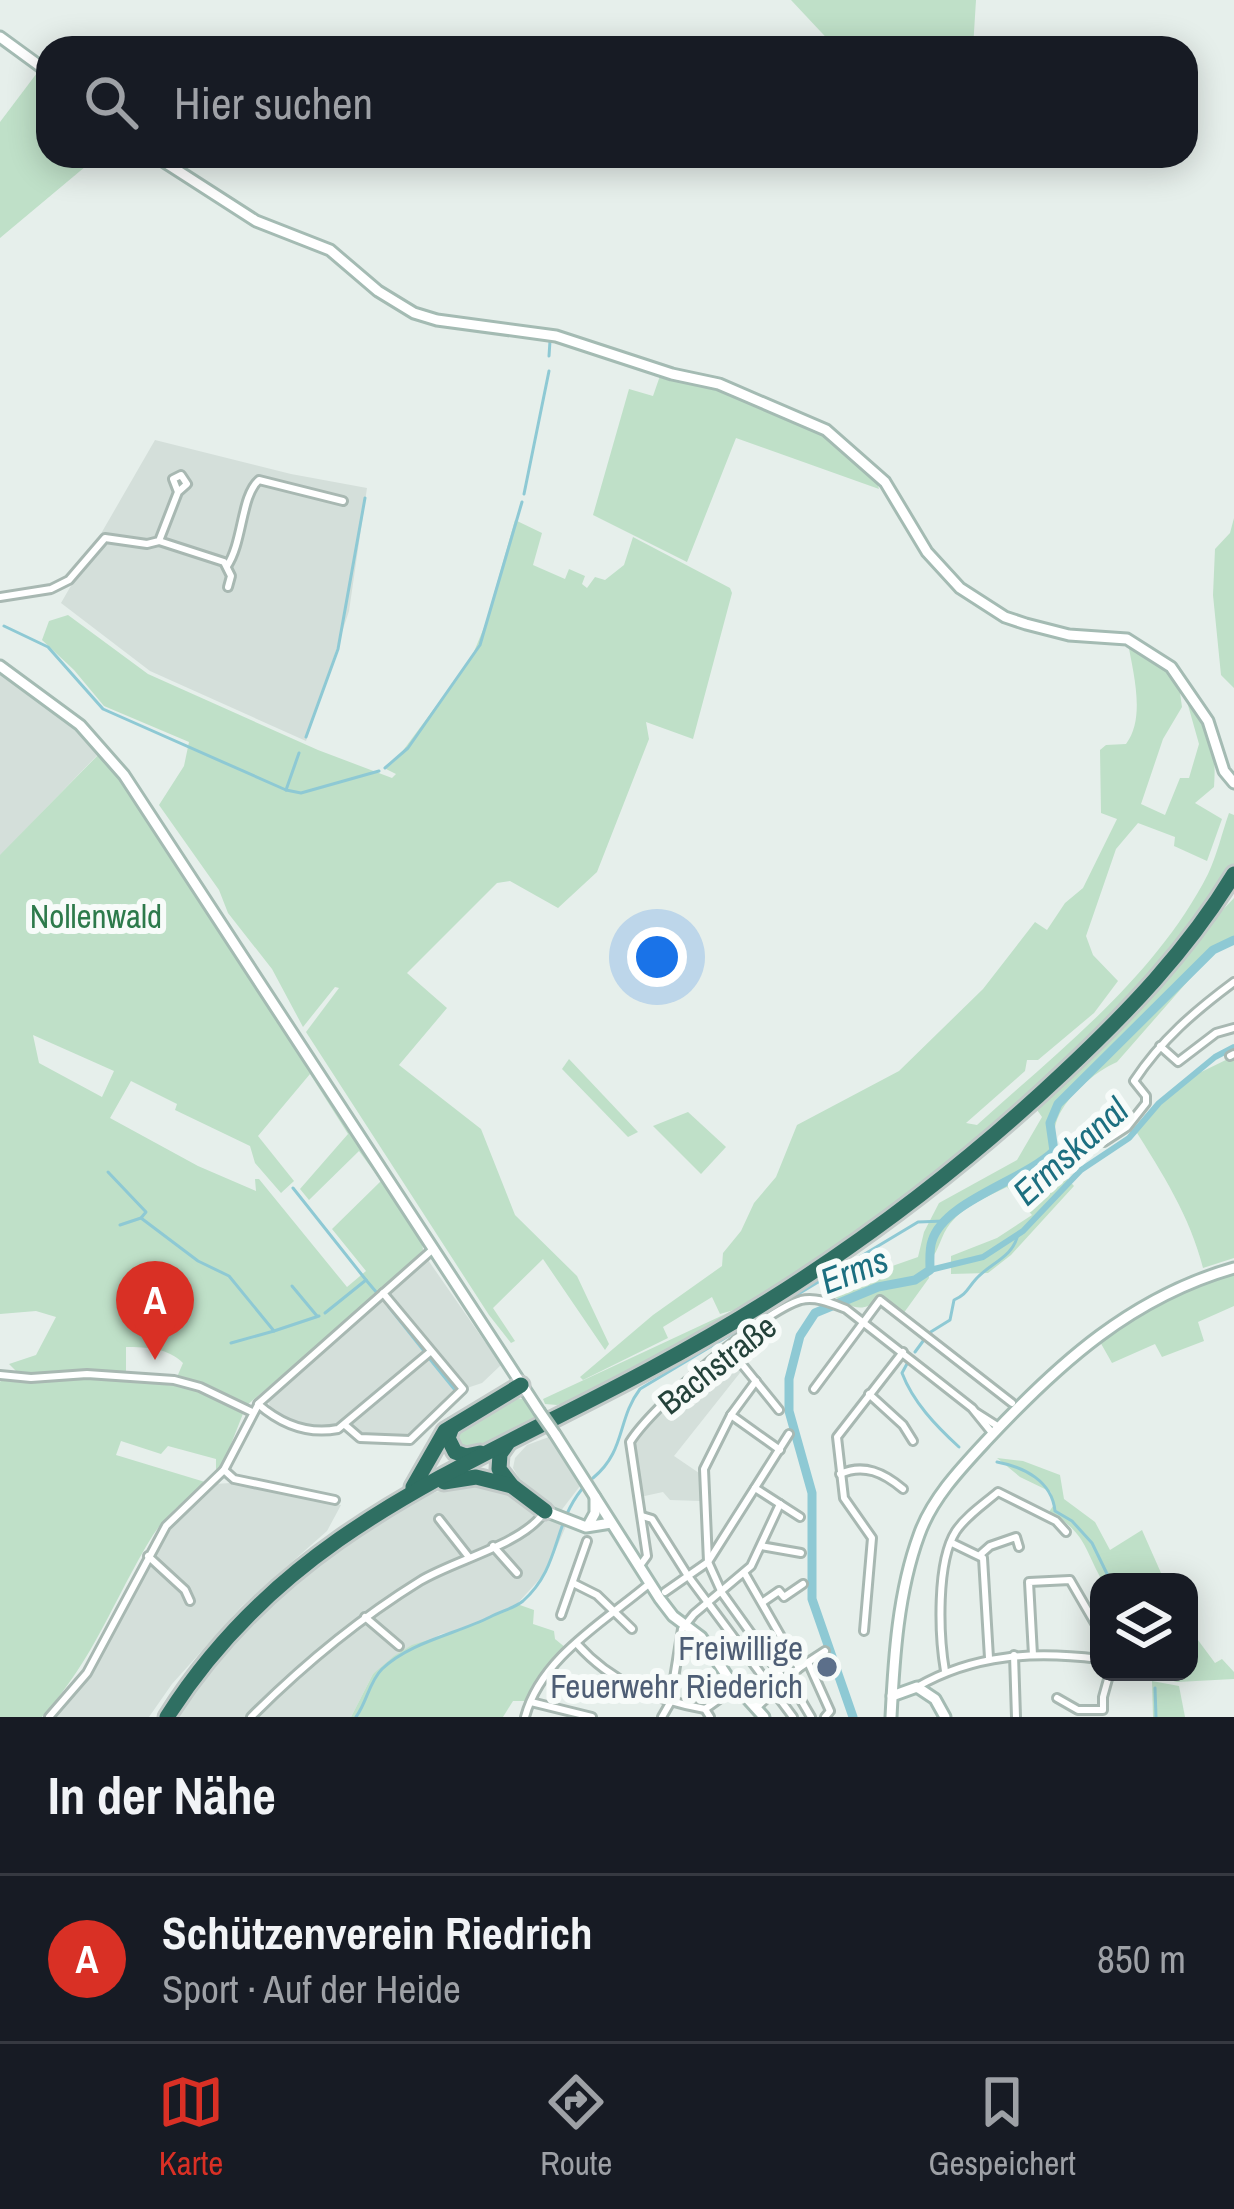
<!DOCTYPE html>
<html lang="de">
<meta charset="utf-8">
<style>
body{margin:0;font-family:"Archivo Narrow",sans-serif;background:#20242c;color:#f1f3f6}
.controls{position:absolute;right:36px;bottom:36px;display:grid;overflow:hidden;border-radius:24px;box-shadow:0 6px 30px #0003}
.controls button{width:108px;height:108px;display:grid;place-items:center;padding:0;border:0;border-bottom:3px solid #363941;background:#171b24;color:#f1f3f6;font:60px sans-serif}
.you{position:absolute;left:657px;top:957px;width:42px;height:42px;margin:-30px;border:9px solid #fff;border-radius:50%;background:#1a73e8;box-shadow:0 0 0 18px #1a73e833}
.badge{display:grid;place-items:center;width:78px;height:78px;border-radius:50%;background:#d93025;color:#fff;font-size:39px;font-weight:700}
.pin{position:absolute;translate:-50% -99px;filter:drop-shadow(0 3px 6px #0008)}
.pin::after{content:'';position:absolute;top:63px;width:42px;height:36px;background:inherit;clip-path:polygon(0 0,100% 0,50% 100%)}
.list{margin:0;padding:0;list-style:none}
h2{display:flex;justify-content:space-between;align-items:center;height:156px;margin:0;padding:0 48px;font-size:51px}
h2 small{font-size:39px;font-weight:400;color:#9ea1a6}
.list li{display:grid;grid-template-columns:78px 1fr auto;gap:36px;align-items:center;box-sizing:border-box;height:168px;padding:0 48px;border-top:3px solid #363941}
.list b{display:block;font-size:45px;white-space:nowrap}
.list p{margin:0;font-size:39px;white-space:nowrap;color:#9ea1a6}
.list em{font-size:39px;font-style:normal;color:#9ea1a6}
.icon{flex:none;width:66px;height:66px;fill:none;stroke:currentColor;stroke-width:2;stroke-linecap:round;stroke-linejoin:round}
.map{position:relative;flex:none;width:1234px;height:1717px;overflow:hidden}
.search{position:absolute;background:#171b24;box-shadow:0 6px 30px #0003;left:36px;right:36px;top:36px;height:132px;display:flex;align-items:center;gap:30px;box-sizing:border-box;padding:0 42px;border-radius:36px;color:#9ea1a6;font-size:45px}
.sheet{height:324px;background:#171b24}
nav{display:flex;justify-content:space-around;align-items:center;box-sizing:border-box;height:168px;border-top:3px solid #363941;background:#171b24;font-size:33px;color:#9ea1a6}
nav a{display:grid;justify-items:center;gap:6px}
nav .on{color:#d93025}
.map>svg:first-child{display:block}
.built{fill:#d4dfda}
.green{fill:#bfe0c8;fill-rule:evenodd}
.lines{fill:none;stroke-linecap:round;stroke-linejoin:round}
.stream{stroke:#8ec9d4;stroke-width:3}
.canal{stroke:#8ec9d4;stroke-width:6}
.river{stroke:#8ec9d4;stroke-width:9}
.street-casing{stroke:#a8b8b2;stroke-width:12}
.secondary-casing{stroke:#a4bbb3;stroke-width:15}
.highway-casing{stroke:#c2cac8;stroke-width:21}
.street{stroke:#fff;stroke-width:6}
.secondary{stroke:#fff;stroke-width:9}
.highway{stroke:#2f6f62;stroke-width:15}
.secondary-bridge-casing{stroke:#a4bbb3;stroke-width:15;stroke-linecap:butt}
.secondary-bridge{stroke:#fff;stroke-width:9}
.service-dot{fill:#5c6f8a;stroke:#f7fbf9;stroke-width:4.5}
.labels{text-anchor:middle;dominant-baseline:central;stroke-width:12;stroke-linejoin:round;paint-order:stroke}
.park-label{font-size:33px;fill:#2d7a4b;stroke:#f7fbf9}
.street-label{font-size:33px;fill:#24423a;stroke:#f7fbf9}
.service-label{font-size:33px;fill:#4e5e75;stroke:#f7fbf9;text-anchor:end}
.water-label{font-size:36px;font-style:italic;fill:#1c6f80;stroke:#f7fbf9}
</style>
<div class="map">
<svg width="1234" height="1717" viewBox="0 0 1234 1717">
<rect width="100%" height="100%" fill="#e6efeb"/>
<g class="built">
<polygon points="155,440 291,474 367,488 349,611 306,741 150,671 61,603"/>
<polygon points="0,665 54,698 106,746 0,856"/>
<polygon points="428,1260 501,1365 482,1383 458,1391 404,1437 363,1435 346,1421 324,1428 299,1425 272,1412 269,1403 272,1396"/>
<polygon points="733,1357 743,1369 674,1456 699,1473 701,1501 670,1500 663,1492 640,1497 632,1443 665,1405 719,1358"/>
<polygon points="549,1437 580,1486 560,1512 519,1478 513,1468 515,1458 527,1445"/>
<polygon points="231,1483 341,1505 327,1531 242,1606 172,1684 149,1717 54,1717 93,1672 168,1528 214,1484"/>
<polygon points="480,1484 498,1488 566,1526 546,1572 517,1604 461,1630 441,1634 373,1674 351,1717 176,1717 210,1669 293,1583 396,1507 455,1485"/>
</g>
<g class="green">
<polygon points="791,0 976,0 973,48 836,48"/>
<polygon points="40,69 48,75 48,156 98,156 0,238 0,122"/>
<path d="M661,373C711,385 870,434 879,489L736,438L687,562L593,515L629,389L653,396Z"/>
<polygon points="1234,518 1234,688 1221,675 1213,595 1215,549 1230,533"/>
<polygon points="515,520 542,533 533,565 565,579 569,569 585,576 582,584 587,588 595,577 605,580 624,565 633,537 730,588 732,593 693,739 646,722 649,739 597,872 558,908 510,881 497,883 407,973 447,1008 399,1065 481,1129 515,1215 577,1276 609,1344 605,1350 543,1259 493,1308 515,1341 511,1343 489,1315 306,1032 339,988 335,987 303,1027 272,969 228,913 219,890 159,805 184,766 189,742 104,706 74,670 42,640 49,621 68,615 148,674 318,750 392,778 396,774 386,769 396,760 471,659 485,625"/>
<path d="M1128,643L1178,678L1182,707L1163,739L1141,804L1165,815L1180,778H1189L1199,744L1184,691C1209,727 1217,742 1214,787L1195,803L1222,819L1207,861L1174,846L1175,837L1138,823L1116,849L1086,936L1093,955L1118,981L1094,1013L1038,1060H1027L1025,1071L966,1123L977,1125C1060,1050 1156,976 1208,874C1217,855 1222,833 1229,813L1234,815V868L1147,984L1015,1109L842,1248L716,1324L579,1399L557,1405L545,1404L543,1399L734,1310L720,1314L712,1297L663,1327L668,1338L583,1380L580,1377L653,1315L722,1266L723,1253L741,1231L754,1203L776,1177L797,1125L899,1071L983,989L1035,922L1047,930L1065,903L1083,888L1117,819L1101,813L1100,750L1106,745L1126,744C1146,718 1133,672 1128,643Z"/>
<path d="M101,752L422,1240L423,1250L381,1291L246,1406L224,1462L216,1470V1459L168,1446L161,1454L121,1441L116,1455L205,1482C187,1499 166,1515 153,1535C113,1600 95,1658 42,1717H0V1382L4,1376L16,1378L17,1372L9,1364L36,1355L56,1317L36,1311L0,1314V855ZM33,1035L114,1071L102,1097L39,1063ZM310,1074L348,1134L300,1189L309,1200L359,1151L381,1181L332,1229L366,1271L347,1287L259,1179H255L256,1191L198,1166L110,1118L131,1081L177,1104L175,1110L250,1146L255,1163L281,1193L294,1181L258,1136ZM126,1347C147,1347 168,1348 183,1363L177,1377L196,1383L197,1388L58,1374L126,1372Z"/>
<path d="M1234,898V940L1216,949L1117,1062C1095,1071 1063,1099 1056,1123C1052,1137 1059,1147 1051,1161L1074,1186L1011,1255L988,1273L951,1274V1256L997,1238L1032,1215L1007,1187C985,1198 961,1207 947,1228C939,1241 938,1254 927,1263L929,1278L903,1314L878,1298C862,1316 849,1305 831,1295L844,1283L918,1257L924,1232L939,1203L1017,1160L1042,1117L1035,1107Z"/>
<path d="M1234,1056V1258L1203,1268C1190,1216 1162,1173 1134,1128L1195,1075Z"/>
<polygon points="569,1059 638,1132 628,1137 562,1069"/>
<polygon points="688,1112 726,1147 701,1174 653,1126"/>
<path d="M1234,1273V1306L1198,1322L1204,1341L1162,1357L1155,1344L1112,1363L1099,1340C1139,1308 1186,1288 1234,1273Z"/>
<polygon points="513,1398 526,1399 540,1422 471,1453 462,1452 453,1430"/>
<path d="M997,1458L1023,1461L1060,1475L1064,1499L1095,1522L1110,1550L1142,1530L1165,1582H1103C1084,1549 1086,1532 1049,1512L1053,1506L1051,1492L1020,1477Z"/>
<polygon points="517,1604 534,1610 533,1624 554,1631 555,1639 566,1648 545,1669 527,1701 513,1701 503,1717 351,1717 373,1674 394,1656 412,1645 461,1630"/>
<polygon points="1189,1628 1215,1663 1222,1659 1234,1672 1234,1679 1177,1682 1143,1672 1189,1672"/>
<polygon points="1152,1681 1179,1686 1185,1717 1153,1717"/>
</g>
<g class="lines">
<g class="stream">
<polyline points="549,356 550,341"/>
<polyline points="524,494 549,371"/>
<polyline points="4,626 48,647 103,709 286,790 301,793 379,771"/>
<polyline points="306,737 338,649 365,498"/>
<polyline points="385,768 408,748 480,645 522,502"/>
<polyline points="286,790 299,753"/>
<polyline points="108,1172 146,1212 141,1218"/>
<polyline points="293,1188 366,1280"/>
<polyline points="120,1225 141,1218 198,1261 229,1276 274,1331 319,1316"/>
<polyline points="292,1286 317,1316"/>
<polyline points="389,1307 424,1351"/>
<polyline points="325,1313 366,1280 377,1293"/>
<polyline points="231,1343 274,1331"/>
<path d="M915,1352L929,1333L950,1320L954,1300C967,1294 967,1289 976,1279C990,1263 1013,1258 1018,1234"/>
<polyline points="429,1358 455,1390"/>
<path d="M908,1362L902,1373C913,1402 936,1426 959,1447"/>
<path d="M997,1462C1024,1467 1052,1481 1055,1511L1072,1521L1092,1543L1111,1582"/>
<path d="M593,1478C626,1451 617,1419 640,1389L918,1222L944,1221"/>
<polyline points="1155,1688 1156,1717"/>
<path d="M356,1717C367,1702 369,1682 382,1669C410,1642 456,1634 490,1617C501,1611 513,1609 523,1601C561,1567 552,1526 582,1489"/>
</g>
<polyline class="canal" points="930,1270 983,1257 1023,1231 1081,1170 1129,1138 1159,1103 1215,1057 1234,1047"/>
<path class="river" d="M853,1717L812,1599V1493L789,1411V1379L800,1336L815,1313L878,1287L915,1280L930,1270C930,1261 929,1249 932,1241C944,1201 1023,1181 1054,1151L1050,1123L1058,1104L1213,950L1234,940"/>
<defs>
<g id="street">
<polyline points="159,541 224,562 231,576 228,587"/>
<path d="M227,566C243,543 241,495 259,480L343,501"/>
<polyline points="0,597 51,589 69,580 105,538 147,544 159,541 178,492 187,484 181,475 173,479 178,492"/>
<polyline points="1160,1046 1178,1062 1216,1033 1234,1028"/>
<polyline points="1230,1056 1234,1054"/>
<path d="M1104,1142L1127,1127L1146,1103V1096L1134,1081C1161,1040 1195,1011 1234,982"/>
<polyline points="728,1347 779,1410"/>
<polyline points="0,1375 31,1378 87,1374 174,1380 200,1387 252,1412"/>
<polyline points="756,1381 731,1415 704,1469 708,1562 722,1593 785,1681"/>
<polyline points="814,1389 880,1300 1012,1403"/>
<polyline points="869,1394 903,1425 913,1441"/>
<path d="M258,1404C281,1424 307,1435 338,1429L430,1352"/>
<polyline points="977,1413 999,1427"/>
<polyline points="731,1415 780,1450"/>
<polyline points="345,1425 360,1438 410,1440 463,1389 383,1293"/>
<polyline points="224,1470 234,1479 335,1500"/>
<path d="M840,1474C864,1463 884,1473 903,1489"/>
<polyline points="755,1488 800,1517"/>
<polyline points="642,1516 652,1519 688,1576 793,1717"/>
<polyline points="439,1519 468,1556"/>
<polyline points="952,1543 983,1558 989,1658"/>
<polyline points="493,1546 517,1573"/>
<polyline points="761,1546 801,1553"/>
<polyline points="981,1554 990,1546 1016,1537 1019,1547"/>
<polyline points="148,1556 185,1590 190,1601"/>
<path d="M639,1567L647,1556L630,1442C652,1406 761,1312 801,1300C816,1296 833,1304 846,1309L972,1408L993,1434"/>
<polyline points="745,1574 799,1668"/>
<polyline points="573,1583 597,1595 632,1629"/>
<polyline points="665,1592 708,1562 789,1434"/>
<polyline points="763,1602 779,1591 784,1597 803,1584"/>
<polyline points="561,1615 587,1541"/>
<polyline points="365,1617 399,1646"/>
<polyline points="864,1631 872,1538 844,1498 837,1437 903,1352"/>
<path d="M577,1644C612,1683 655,1700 705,1709L710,1717"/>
<polyline points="1014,1655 1016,1717"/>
<polyline points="1033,1655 1029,1582 1070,1580 1099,1630"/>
<polyline points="808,1662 830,1711 825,1717"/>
<path d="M945,1671C939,1636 936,1562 956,1531C966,1516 984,1504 998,1492L1056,1521L1066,1532"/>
<polyline points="788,1678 811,1717"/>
<path d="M917,1687C974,1654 1035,1651 1099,1659"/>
<polyline points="1057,1698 1078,1710 1103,1710 1103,1697 1110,1672"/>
<polyline points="531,1702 592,1717"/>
<polyline points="756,1708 799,1668 825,1651"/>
<polyline points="705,1709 736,1687"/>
<polyline points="49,1717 87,1673 166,1526 224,1470 259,1403 432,1250"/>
<path d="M251,1717C303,1665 357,1620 420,1581C455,1560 520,1545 543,1514"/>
<path d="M525,1717C541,1657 604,1622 650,1583"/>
<polyline points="662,1717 670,1703 682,1629 694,1614 751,1566 780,1504"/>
</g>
<g id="secondary">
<polyline points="0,37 48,72"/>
<polyline points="155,156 256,221 330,250 378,291 414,313 437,320 556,336 672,374 719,384 826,430 885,482 927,552 960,588 1005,617 1026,624 1069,635 1127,639 1171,667 1208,721 1224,771 1234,783"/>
<polyline points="0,666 80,725 124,775 539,1411"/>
<polyline points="555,1434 660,1599 673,1616 701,1637 727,1676 764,1717"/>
<polyline points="545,1511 586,1527 611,1523"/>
<polyline points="589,1524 595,1513 595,1497"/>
<polyline points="892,1696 917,1687 935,1699 945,1717"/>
<path d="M891,1717C894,1657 898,1592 919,1535C932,1498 962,1467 988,1439C1059,1363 1132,1297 1234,1268"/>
</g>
<g id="highway">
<polyline points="452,1427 448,1438 455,1452 466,1456 480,1453"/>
<polyline points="507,1444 500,1454 499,1469 512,1486 545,1511"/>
<polyline points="444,1482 476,1477 512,1486"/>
<polyline points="413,1487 445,1431 521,1385"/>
<path d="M167,1717C286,1529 467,1468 652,1368C802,1288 940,1189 1063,1073C1127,1013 1188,950 1234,874"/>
</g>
</defs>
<use href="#street" class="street-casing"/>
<use href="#secondary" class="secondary-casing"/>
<use href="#highway" class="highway-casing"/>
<use href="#street" class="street"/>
<use href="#secondary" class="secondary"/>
<use href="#highway" class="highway"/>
<defs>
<polyline id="secondary-bridge" points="539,1411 555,1434"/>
</defs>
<use href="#secondary-bridge" class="secondary-bridge-casing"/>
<use href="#secondary-bridge" class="secondary-bridge"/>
</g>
<circle class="service-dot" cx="827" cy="1667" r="12"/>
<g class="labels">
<g class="park-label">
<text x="96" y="916">Nollenwald</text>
</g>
<g class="street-label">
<text transform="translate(717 1364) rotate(-38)">Bachstraße</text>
</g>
<g class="service-label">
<text x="803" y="1648">Freiwillige<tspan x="803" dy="38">Feuerwehr Riederich</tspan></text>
</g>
<g class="water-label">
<text transform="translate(1070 1151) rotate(-42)">Ermskanal</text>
<text transform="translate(854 1270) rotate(-21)">Erms</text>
</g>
</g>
</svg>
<div class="controls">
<button><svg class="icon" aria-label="layers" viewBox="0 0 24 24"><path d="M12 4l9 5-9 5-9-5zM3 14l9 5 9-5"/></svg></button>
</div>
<div class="you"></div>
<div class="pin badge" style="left:155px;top:1360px">A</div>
<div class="search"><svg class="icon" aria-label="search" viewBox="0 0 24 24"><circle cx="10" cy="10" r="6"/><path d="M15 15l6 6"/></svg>Hier suchen</div>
</div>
<section class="sheet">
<h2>In der Nähe<small></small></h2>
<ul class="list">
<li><span class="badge">A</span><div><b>Schützenverein Riedrich</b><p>Sport · Auf der Heide</p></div><em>850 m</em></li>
</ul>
</section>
<nav>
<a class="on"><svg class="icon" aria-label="map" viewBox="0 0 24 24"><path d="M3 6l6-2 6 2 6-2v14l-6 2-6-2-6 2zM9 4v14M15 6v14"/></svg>Karte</a>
<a><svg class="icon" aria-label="directions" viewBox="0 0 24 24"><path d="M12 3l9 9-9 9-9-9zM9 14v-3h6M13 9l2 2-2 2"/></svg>Route</a>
<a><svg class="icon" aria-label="saved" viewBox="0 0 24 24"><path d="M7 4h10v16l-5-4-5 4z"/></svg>Gespeichert</a>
</nav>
